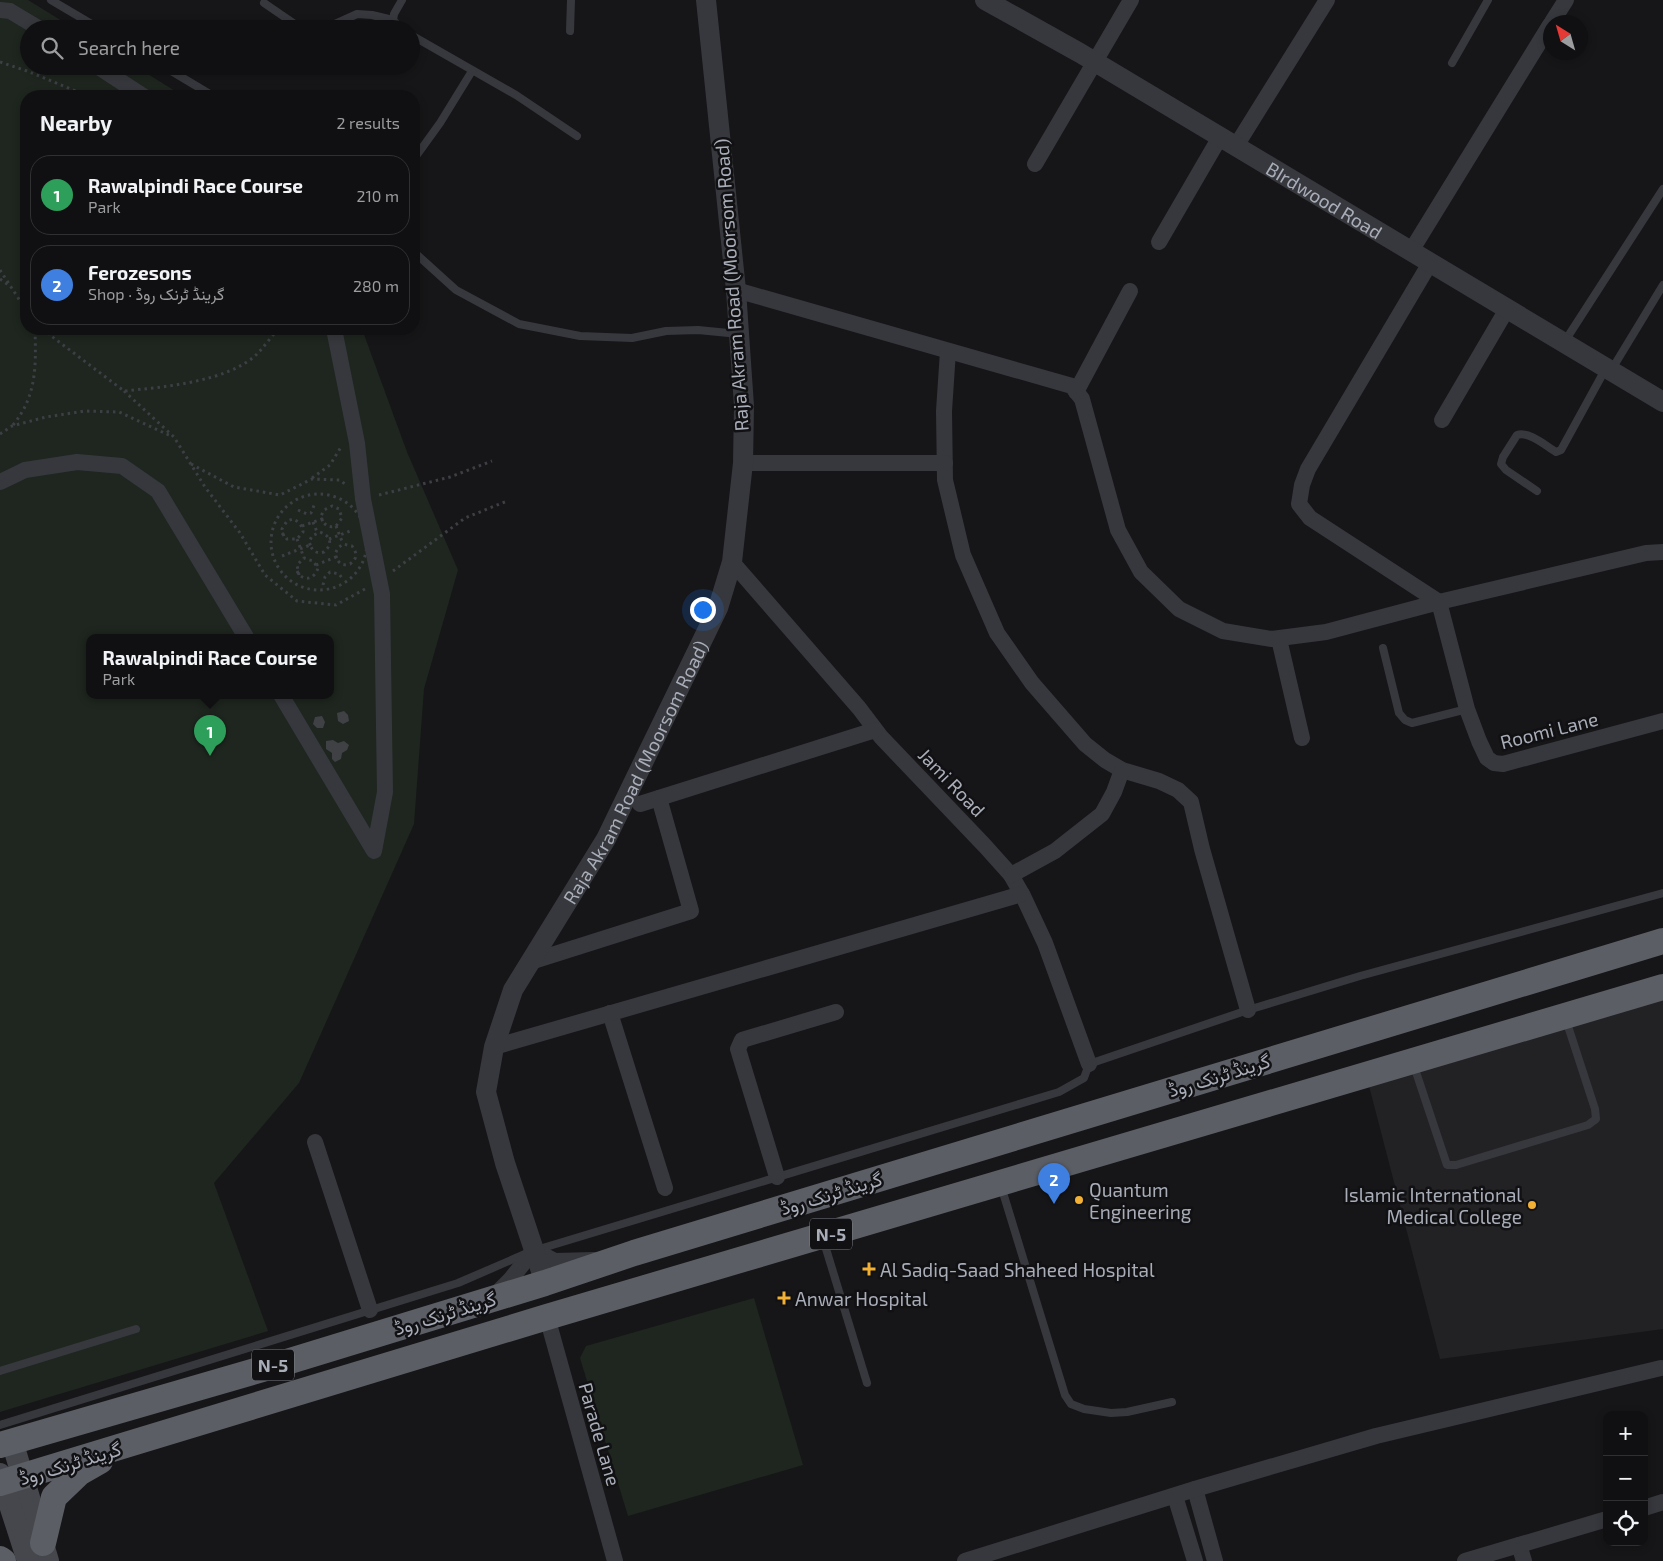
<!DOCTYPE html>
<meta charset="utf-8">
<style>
body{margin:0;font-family:"Exo 2",Vazirmatn,sans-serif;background:#1e1e20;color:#f1f3f6}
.controls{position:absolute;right:15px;bottom:15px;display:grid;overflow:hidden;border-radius:10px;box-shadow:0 2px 8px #0003}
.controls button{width:45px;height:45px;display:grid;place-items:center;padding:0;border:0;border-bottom:1px solid #303032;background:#101012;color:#f1f3f6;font:25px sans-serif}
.compass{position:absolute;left:1543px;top:15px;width:45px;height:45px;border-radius:50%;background:#101012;box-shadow:0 2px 8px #0003;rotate:323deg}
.you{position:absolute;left:702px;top:609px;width:18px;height:18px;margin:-12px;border:4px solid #fff;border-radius:50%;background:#1a73e8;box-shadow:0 0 0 8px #1a73e833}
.badge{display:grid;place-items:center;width:32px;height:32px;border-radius:50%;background:#f2b134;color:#fff;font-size:16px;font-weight:700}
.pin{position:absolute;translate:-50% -41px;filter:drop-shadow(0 1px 2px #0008)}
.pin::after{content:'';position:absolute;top:26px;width:18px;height:15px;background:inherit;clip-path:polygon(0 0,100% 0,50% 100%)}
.popup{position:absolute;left:86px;top:634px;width:248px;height:65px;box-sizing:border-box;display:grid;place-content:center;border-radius:10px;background:#101012;filter:drop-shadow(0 1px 4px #0005);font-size:16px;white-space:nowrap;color:#9c9d9f}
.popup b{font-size:19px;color:#f1f3f6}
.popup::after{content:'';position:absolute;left:50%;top:100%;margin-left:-10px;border:10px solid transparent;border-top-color:#101012}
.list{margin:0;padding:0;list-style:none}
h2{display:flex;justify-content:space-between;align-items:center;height:65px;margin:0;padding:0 20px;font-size:21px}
h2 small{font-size:16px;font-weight:400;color:#9c9d9f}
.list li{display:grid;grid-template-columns:32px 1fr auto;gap:15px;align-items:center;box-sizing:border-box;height:80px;margin:0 10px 10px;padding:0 10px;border:1px solid #303032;border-radius:20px}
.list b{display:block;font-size:19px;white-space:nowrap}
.list p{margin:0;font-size:16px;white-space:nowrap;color:#9c9d9f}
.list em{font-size:16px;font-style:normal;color:#9c9d9f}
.icon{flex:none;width:28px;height:28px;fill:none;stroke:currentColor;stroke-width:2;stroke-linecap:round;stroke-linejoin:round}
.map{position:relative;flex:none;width:1663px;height:1561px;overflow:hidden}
.search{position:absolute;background:#101012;box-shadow:0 2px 8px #0003;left:20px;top:20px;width:400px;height:55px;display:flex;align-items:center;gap:12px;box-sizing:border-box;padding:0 18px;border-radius:28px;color:#9c9d9f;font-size:19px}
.panel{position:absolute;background:#101012;box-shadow:0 2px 8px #0003;left:20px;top:90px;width:400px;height:245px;border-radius:20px}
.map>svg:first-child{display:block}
.built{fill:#222225}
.green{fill:#1e261f;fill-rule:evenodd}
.building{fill:#404145}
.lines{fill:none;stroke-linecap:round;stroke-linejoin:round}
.path{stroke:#3d3f44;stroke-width:3;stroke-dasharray:2.5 4;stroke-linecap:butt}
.service{stroke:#37383d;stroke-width:8}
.minor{stroke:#37383d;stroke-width:16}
.tertiary{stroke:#37383d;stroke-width:20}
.secondary{stroke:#45474d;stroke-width:22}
.trunk{stroke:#5b5e65;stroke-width:26}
.poi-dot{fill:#f2b134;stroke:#111113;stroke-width:2}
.labels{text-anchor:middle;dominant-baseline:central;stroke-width:5;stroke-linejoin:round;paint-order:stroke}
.shield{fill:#111113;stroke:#7b7e86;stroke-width:1}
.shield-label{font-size:18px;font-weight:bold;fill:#a8adb8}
.street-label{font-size:19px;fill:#a8adb8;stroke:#111113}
.poi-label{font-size:19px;fill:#a8adb8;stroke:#111113;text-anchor:start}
</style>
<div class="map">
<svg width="1663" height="1561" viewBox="0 0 1663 1561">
<rect width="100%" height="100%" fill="#161618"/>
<polygon class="built" points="1663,994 1663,1329 1440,1359 1368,1082"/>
<g class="green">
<path d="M0,0H28L75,29H29V66H135L183,96H26V329H362L407,452L458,570L424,689L414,824L299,1083L214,1183L268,1331L0,1412ZM90,637H330V695H90Z"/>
<polygon points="754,1298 803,1465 628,1516 580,1358 586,1346"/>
</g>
<g class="building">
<polygon points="344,711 348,715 349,721 343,724 338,721 337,713"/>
<polygon points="322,716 325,722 323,728 317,728 313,724 315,717"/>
<polygon points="333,740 338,743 344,741 349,745 347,750 342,753 341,759 335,762 332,759 332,753 326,749 326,741"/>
</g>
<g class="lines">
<g class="path">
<polyline points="0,62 27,71 88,96"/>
<polyline points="0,270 26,310"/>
<polyline points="0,279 10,286"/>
<path d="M42,329L124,391C164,387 226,382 256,355C264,347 271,337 278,329"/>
<polyline points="124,391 174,437 205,487 240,533 265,575 297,601 336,605 365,589"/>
<path d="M13,425C37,396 36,365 35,329"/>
<polyline points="0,434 12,426 46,417 85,411 119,412 171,436"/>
<polyline points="191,464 234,487 280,495 312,479 340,480 346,485"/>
<polyline points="312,478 330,465 341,447"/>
<circle cx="319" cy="542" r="48"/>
<polyline points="379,495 450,477 492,461"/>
<polyline points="298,510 307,514 311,513 315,503"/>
<polyline points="313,522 317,532"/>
<path d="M302,526L322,519C325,526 329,528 336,526L342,518L339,509L332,506L324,510L321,516L323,523"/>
<polyline points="336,526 343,544"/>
<path d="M282,533L287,539H297L303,532C303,526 298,521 293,519L287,521L282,529L284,537"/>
<polyline points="297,539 304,558"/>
<polyline points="329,539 353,530"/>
<path d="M282,556L310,545C313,552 318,554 324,552C333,544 331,536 320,532L312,536L309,542L312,549"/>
<path d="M316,565L336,557C339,564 343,566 350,564C358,558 357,553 352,546L343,544L338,548L335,554L338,561"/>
<path d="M297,571C303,583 315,579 318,568L313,561L304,558L297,565L299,575"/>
<polyline points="393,571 465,518 507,501"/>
<polyline points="323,585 325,577 330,572 339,574 342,578"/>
</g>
<g class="service">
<polyline points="51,0 100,29"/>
<polyline points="264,3 302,29"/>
<polyline points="324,29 357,14 372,15 393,20"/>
<polyline points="401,29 393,20 394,14 402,0"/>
<polyline points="570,31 571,0"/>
<polyline points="411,35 516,95 577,136"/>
<polyline points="1452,63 1488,0"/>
<polyline points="163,66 213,96"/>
<polyline points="414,159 440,123 472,71"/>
<polyline points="414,252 456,290 519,324 580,336 632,338 666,331 698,330 739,334"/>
<polyline points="1565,341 1663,189"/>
<polyline points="1612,369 1663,285"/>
<path d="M1537,491L1506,470L1501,464L1503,457L1517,435C1529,431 1546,446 1556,452L1561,450L1606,368"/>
<polyline points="1383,648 1399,713 1405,720 1412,723 1467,709"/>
<polyline points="1414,1066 1447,1165 1456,1165 1588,1125 1596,1119 1595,1109 1566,1020"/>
<polyline points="1001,1186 1065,1395 1071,1404 1084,1409 1111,1413 1127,1412 1172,1402"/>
<polyline points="823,1239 867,1383"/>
<polyline points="536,1250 1059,1092 1084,1078 1089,1064 1248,1010 1360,976 1663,893"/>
<polyline points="0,1371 136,1329"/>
<polyline points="0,1425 458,1283 525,1254"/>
</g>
<g class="minor">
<polyline points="0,10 10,11 40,29"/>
<polyline points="1552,22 1566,0"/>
<polyline points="97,66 143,96"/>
<polyline points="1236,146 1327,0"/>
<polyline points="1035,164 1131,0"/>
<polyline points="1159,242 1220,137"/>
<polyline points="1411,251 1550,25"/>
<polyline points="1430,263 1308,469 1302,485 1299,504 1310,518 1439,602 1467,709 1479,741 1487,758 1494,763 1503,764 1663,721"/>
<polyline points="736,290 1072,386 1082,399 1118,530 1141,572 1179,609 1223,631 1272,639 1326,632 1439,602 1646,553 1663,552"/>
<polyline points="948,351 944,411 945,480 963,555 997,633 1032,683 1085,744 1105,760 1122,770 1159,781 1178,790 1191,802 1202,849 1248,1010"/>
<polyline points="1076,392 1130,291"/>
<polyline points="1442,420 1507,309"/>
<polyline points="743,463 945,463"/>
<polyline points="0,482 25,470 77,462 122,466 158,491 246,637"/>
<polyline points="732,562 859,708 881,737 985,846 1011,875 1023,896 1045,943 1089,1064"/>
<polyline points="1279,639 1302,738"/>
<polyline points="281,695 374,851 385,792 382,594 363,499 357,443 334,329"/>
<polyline points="640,804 875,730"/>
<polyline points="1011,875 1055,851 1102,814 1114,792 1122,770"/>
<polyline points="530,962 691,911 659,798"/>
<polyline points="610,1013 665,1188"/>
<polyline points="494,1047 1022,894"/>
<polyline points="315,1142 370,1310"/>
<polyline points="777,1177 738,1049 742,1040 836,1012"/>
<polyline points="494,1296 510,1280 534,1250 555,1261 594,1260"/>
<polyline points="547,1317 615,1561"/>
<polyline points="1195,1489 1215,1561"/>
<polyline points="1175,1496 1195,1561"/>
<polyline points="1644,1508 1663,1502"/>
<polyline points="1519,1545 1524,1561"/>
<polyline points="965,1561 1195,1489 1376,1436 1661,1368"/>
<polyline points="1465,1561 1607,1519"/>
</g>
<g class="tertiary">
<path id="s1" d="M985,0L1080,53L1663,402"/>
<path id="s2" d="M545,1283L505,1163L486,1092L494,1047L513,990L606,839L718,608L732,562L743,463L744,406L736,290L706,0"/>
</g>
<g class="secondary">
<polyline points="12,1441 48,1561"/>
<polyline points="0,1474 28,1561"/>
</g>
<g class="trunk">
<polyline points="0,1445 290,1361 545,1283 634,1253 1663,941"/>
<polyline points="0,1483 547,1317 1663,987"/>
<polyline points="43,1543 54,1497 79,1473 100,1461"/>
<polyline points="0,1559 3,1561"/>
</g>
</g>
<g class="poi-dot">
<circle cx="1079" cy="1200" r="5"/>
<circle cx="1532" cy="1205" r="5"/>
<path d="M866.5 1261.5h5v5h5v5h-5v5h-5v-5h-5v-5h5z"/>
<path d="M781.5 1290.5h5v5h5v5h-5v5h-5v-5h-5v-5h5z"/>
</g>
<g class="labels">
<g class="shield">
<rect x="810" y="1218.5" width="42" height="31" rx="4"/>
<rect x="252" y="1349.5" width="42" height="31" rx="4"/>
</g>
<g class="shield-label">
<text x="831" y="1234">N-5</text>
<text x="273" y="1365">N-5</text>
</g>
<g class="street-label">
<text stroke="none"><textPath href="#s1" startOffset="394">BIrdwood Road</textPath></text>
<text transform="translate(731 285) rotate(-94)">Raja Akram Road (Moorsom Road)</text>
<text transform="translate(1549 730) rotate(-14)">Roomi Lane</text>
<text stroke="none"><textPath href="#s2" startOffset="556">Raja Akram Road (Moorsom Road)</textPath></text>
<text transform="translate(952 782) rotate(46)">Jami Road</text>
<text transform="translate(1219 1075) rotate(-17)">گرینڈ ٹرنک روڈ</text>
<text transform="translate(831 1193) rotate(-17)">گرینڈ ٹرنک روڈ</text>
<text transform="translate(445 1313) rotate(-17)">گرینڈ ٹرنک روڈ</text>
<text transform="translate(600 1434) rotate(74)">Parade Lane</text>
<text transform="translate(70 1463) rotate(-17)">گرینڈ ٹرنک روڈ</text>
</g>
<g class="poi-label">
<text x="1089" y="1189">Quantum<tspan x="1089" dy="22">Engineering</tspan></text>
<text x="1522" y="1194" text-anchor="end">Islamic International<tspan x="1522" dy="22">Medical College</tspan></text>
<text x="880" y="1269">Al Sadiq-Saad Shaheed Hospital</text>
<text x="795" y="1298">Anwar Hospital</text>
</g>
</g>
</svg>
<div class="controls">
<button>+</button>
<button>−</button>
<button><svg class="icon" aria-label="locate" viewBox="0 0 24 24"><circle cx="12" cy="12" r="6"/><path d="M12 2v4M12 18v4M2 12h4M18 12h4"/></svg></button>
</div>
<svg class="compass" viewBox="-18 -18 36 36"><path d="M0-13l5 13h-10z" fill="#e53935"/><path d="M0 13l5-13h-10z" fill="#9c9d9f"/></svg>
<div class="you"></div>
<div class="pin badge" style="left:210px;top:756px;background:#2e9e5b">1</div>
<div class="popup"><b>Rawalpindi Race Course</b>Park</div>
<div class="pin badge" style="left:1054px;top:1204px;background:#3f7fe0">2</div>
<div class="search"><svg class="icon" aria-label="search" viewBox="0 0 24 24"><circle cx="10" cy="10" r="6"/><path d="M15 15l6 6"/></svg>Search here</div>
<section class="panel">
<h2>Nearby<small>2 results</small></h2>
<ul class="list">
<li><span class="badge" style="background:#2e9e5b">1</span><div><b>Rawalpindi Race Course</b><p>Park</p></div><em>210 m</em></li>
<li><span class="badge" style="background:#3f7fe0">2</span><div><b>Ferozesons</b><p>Shop · گرینڈ ٹرنک روڈ</p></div><em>280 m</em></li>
</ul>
</section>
</div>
